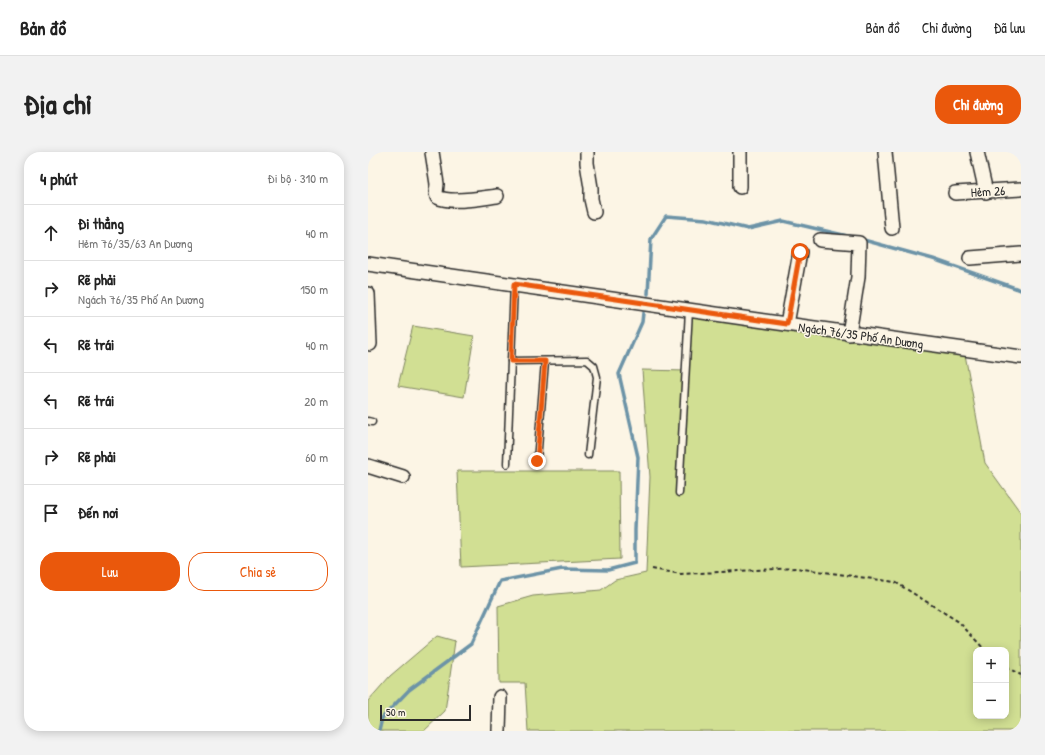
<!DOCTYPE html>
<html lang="vi">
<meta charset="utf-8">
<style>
body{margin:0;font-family:"Patrick Hand",sans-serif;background:#f2f2f2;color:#222}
.controls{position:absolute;right:12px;bottom:12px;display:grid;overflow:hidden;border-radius:8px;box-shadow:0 2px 10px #0003}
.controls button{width:36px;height:36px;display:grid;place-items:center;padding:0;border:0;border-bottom:1px solid #e0e0e0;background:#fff;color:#222;font:20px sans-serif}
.scale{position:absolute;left:12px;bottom:10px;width:91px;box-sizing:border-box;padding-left:4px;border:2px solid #2b2b2b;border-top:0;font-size:11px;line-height:14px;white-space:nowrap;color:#2b2b2b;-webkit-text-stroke:3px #fcf5e5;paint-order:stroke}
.stop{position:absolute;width:12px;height:12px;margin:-9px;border:3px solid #ea580c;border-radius:50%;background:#fff}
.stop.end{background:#ea580c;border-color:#fff;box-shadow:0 1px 4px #0008}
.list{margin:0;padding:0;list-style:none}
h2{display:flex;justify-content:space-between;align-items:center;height:52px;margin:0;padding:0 16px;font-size:17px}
h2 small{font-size:13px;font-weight:400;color:#767676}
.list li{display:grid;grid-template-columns:26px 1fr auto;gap:12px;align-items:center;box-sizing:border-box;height:56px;padding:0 16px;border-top:1px solid #e0e0e0}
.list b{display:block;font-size:15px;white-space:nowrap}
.list p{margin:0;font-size:13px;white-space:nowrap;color:#767676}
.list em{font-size:13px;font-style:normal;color:#767676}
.actions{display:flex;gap:8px;padding:12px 16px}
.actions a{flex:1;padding:9px 0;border:1px solid #ea580c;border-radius:16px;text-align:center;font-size:14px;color:#ea580c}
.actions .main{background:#ea580c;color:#fff}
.icon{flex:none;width:22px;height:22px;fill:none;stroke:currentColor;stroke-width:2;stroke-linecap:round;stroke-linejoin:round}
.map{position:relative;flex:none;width:653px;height:579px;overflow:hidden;border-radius:16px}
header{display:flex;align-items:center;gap:24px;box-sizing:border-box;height:56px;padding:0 20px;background:#fff;border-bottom:1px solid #e0e0e0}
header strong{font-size:19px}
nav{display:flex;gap:22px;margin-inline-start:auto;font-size:14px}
.intro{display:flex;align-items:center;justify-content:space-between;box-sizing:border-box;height:96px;padding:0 24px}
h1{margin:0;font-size:28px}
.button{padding:10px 18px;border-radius:16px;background:#ea580c;color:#fff;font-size:14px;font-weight:700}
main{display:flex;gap:24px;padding:0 24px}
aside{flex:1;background:#fff;border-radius:16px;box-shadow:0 2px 10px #0003}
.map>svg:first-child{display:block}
.green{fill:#d1df93;stroke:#7e855f;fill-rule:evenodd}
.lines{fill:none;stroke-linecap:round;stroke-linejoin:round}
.stream{stroke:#6c93a7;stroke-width:3.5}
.service-casing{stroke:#2b2b2b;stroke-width:9}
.minor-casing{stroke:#2b2b2b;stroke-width:16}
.path{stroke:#2b2b2b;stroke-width:2;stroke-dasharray:4 3;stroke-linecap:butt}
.service{stroke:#fcf5e5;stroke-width:6}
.minor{stroke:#fcf5e5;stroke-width:13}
.route{stroke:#ea580c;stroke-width:5}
.labels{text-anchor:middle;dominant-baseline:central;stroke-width:3;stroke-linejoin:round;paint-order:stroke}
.street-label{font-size:13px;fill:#2b2b2b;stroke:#fcf5e5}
</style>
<header>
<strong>Bản đồ</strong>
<nav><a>Bản đồ</a><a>Chỉ đường</a><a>Đã lưu</a></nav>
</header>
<div class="intro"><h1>Địa chỉ</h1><a class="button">Chỉ đường</a></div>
<main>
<aside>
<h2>4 phút<small>Đi bộ · 310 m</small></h2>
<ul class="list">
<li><svg class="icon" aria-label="ahead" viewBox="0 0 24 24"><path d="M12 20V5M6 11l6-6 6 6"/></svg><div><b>Đi thẳng</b><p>Hẻm 76/35/63 An Dương</p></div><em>40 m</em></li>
<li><svg class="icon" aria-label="right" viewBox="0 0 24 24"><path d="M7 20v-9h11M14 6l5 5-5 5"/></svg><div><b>Rẽ phải</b><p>Ngách 76/35 Phố An Dương</p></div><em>150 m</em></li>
<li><svg class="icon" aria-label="left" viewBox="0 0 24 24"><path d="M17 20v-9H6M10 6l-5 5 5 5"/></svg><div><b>Rẽ trái</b></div><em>40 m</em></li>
<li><svg class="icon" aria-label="left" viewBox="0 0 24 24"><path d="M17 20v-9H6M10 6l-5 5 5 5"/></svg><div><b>Rẽ trái</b></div><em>20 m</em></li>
<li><svg class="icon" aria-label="right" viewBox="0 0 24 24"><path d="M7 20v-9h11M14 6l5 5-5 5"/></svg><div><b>Rẽ phải</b></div><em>60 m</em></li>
<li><svg class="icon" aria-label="arrive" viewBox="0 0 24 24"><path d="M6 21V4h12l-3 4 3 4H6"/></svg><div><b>Đến nơi</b></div></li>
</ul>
<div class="actions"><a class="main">Lưu</a><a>Chia sẻ</a></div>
</aside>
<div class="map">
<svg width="653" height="579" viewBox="0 0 653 579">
<rect width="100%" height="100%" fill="#fcf5e5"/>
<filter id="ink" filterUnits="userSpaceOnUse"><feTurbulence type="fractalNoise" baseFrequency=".025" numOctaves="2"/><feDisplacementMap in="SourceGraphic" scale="8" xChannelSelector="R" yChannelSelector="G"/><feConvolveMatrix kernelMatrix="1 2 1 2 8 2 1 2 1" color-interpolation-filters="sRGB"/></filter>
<g filter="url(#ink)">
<g class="green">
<path d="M321,158L596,197L617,311L653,361V579H160L157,531H131L130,454L165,444L233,438L247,428L278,421L282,325L274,218L318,219ZM608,498H638V564H608Z"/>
<polygon points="45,174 106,184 96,245 30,234"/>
<polygon points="89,319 251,319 252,407 93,415"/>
<polygon points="69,484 87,489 77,559 56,579 0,579 0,549 22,524"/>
</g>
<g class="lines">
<g class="stream">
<polyline points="492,87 565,107 653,138"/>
<polyline points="280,142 283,87 298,64 338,67 380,77 415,69 484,85"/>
<polyline points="11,579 14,566 41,538 103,492 132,429 194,417 240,418 267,411 267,378 270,305 251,222 274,170 275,161"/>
</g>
<defs>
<g id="service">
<polyline points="143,209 219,208 226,214 229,225 220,303"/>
<polyline points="0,269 4,270"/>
<polyline points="169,309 177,209"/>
<polyline points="139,312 146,132"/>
<polyline points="311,341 321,158"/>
</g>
<g id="minor">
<path d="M64,0L69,32L68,41L69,45C83,52 114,46 129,44"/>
<polyline points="219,0 219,11 223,36 223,47 226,60"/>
<polyline points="372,0 372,35"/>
<polyline points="517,0 524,76"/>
<polyline points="609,0 618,40"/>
<polyline points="587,41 653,37"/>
<polyline points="452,88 491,91 490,125 481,182"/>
<polyline points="602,106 653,102"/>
<path d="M0,112C218,142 435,176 653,205"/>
<polyline points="0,142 2,192"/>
<polyline points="419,172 432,100"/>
<polyline points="0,314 35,325"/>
<polyline points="131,579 132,545"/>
</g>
</defs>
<use href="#service" class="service-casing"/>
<use href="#minor" class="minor-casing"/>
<g class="path">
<polyline points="284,417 313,422 428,416 527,430 591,470 617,498"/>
<polyline points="638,515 653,523"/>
</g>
<use href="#service" class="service"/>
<use href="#minor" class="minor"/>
</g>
</g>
<g class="lines" filter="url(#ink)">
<polyline class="route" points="169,309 177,209 143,209 146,132 419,172 432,100"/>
</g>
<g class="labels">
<g class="street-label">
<text transform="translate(620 39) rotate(-3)">Hẻm 26</text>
<text transform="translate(493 183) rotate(8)">Ngách 76/35 Phố An Dương</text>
</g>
</g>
</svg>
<div class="controls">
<button>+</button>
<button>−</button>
</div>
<div class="scale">50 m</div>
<div class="stop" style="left:432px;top:100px"></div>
<div class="stop end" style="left:169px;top:309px"></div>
</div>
</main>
